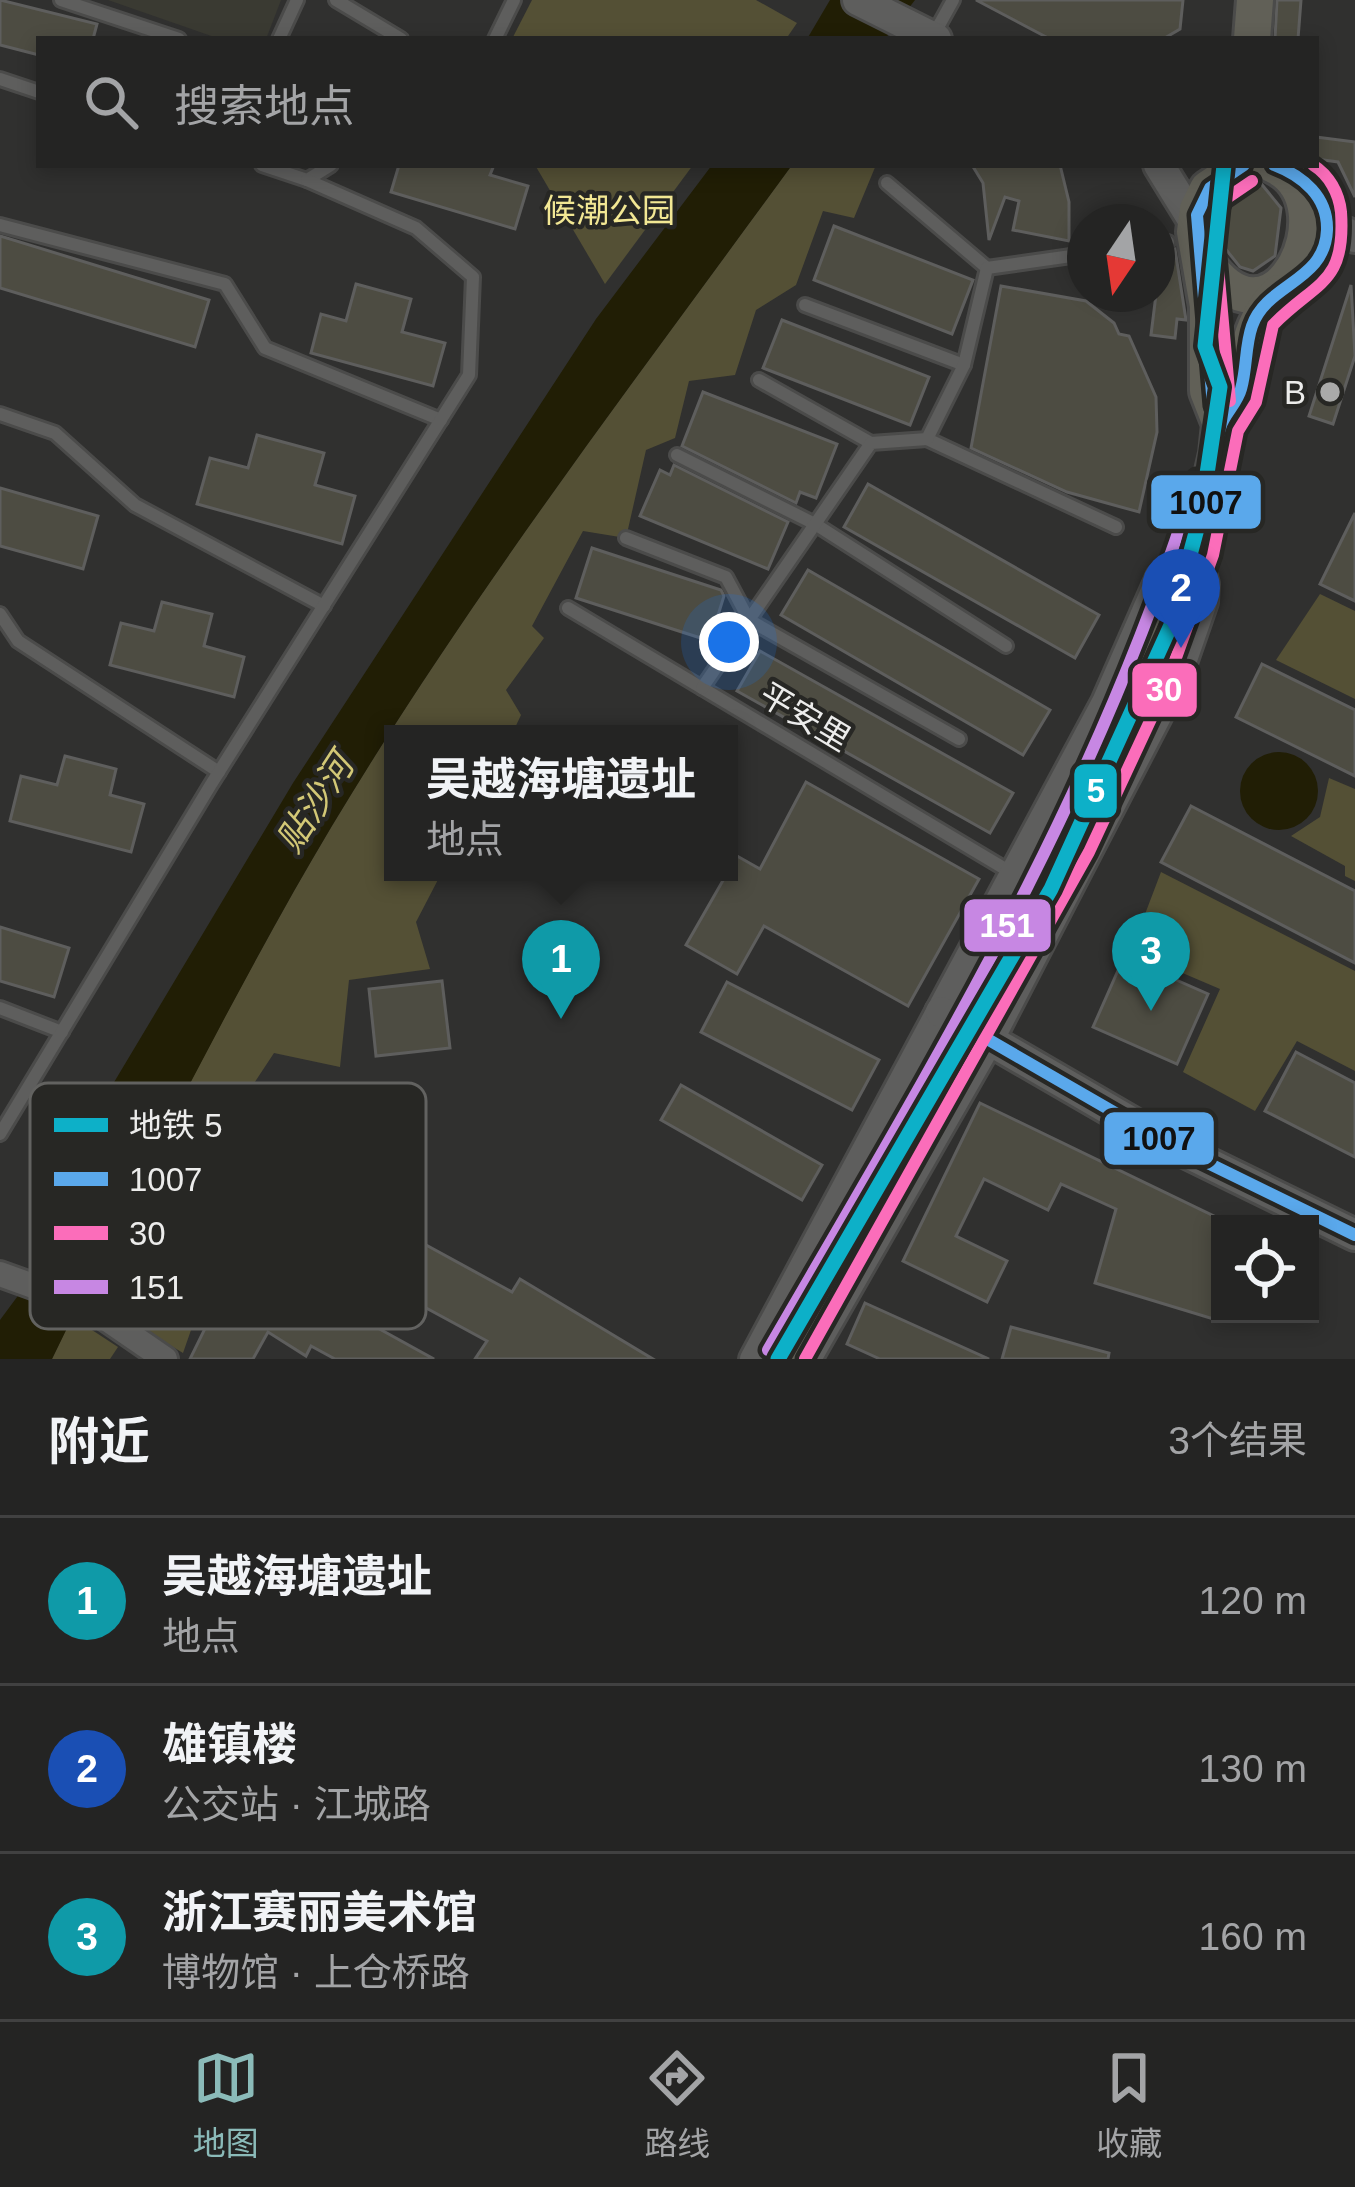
<!DOCTYPE html>
<html lang="zh">
<meta charset="utf-8">
<style>
body{margin:0;font-family:Arial,"Noto Sans SC",sans-serif;background:#303030;color:#f1f3f6}
.controls{position:absolute;right:36px;bottom:36px;display:grid;overflow:hidden;border-radius:0px;box-shadow:0 6px 18px #0003}
.controls button{width:108px;height:108px;display:grid;place-items:center;padding:0;border:0;border-bottom:3px solid #414141;background:#242423;color:#f1f3f6;font:60px sans-serif}
.compass{position:absolute;left:1067px;top:204px;width:108px;height:108px;border-radius:50%;background:#242423;box-shadow:0 6px 18px #0003;rotate:193deg}
.you{position:absolute;left:729px;top:642px;width:42px;height:42px;margin:-30px;border:9px solid #fff;border-radius:50%;background:#1a73e8;box-shadow:0 0 0 18px #1a73e833}
.badge{display:grid;place-items:center;width:78px;height:78px;border-radius:50%;background:#8bbbb9;color:#fff;font-size:39px;font-weight:700}
.pin{position:absolute;translate:-50% -99px;filter:drop-shadow(0 3px 6px #0008)}
.pin::after{content:'';position:absolute;top:63px;width:42px;height:36px;background:inherit;clip-path:polygon(0 0,100% 0,50% 100%)}
.popup{position:absolute;left:384px;top:725px;width:354px;height:156px;box-sizing:border-box;display:grid;place-content:center;border-radius:0px;background:#242423;filter:drop-shadow(0 3px 9px #0005);font-size:39px;white-space:nowrap;color:#a3a4a6}
.popup b{font-size:45px;color:#f1f3f6}
.popup::after{content:'';position:absolute;left:50%;top:100%;margin-left:-24px;border:24px solid transparent;border-top-color:#242423}
.list{margin:0;padding:0;list-style:none}
h2{display:flex;justify-content:space-between;align-items:center;height:156px;margin:0;padding:0 48px;font-size:51px}
h2 small{font-size:39px;font-weight:400;color:#a3a4a6}
.list li{display:grid;grid-template-columns:78px 1fr auto;gap:36px;align-items:center;box-sizing:border-box;height:168px;padding:0 48px;border-top:3px solid #414141}
.list b{display:block;font-size:45px;white-space:nowrap}
.list p{margin:0;font-size:39px;white-space:nowrap;color:#a3a4a6}
.list em{font-size:39px;font-style:normal;color:#a3a4a6}
.icon{flex:none;width:66px;height:66px;fill:none;stroke:currentColor;stroke-width:2;stroke-linecap:round;stroke-linejoin:round}
.map{position:relative;flex:none;width:1355px;height:1359px;overflow:hidden}
.search{position:absolute;background:#242423;box-shadow:0 6px 18px #0003;left:36px;right:36px;top:36px;height:132px;display:flex;align-items:center;gap:30px;box-sizing:border-box;padding:0 42px;border-radius:0px;color:#a3a4a6;font-size:45px}
.sheet{height:660px;background:#242423}
nav{display:flex;justify-content:space-around;align-items:center;box-sizing:border-box;height:168px;border-top:3px solid #414141;background:#242423;font-size:33px;color:#a3a4a6}
nav a{display:grid;justify-items:center;gap:6px}
nav .on{color:#8bbbb9}
.map>svg:first-child{display:block}
.built{fill:#3a3a32}
.green{fill:#545035}
.water{fill:#211e05}
.building{fill:#4d4c42;stroke:#5e5e5d;stroke-width:3}
.lines{fill:none;stroke-linecap:round;stroke-linejoin:round}
.service-casing{stroke:#4b4b4a;stroke-width:18}
.minor-casing{stroke:#4b4b4a;stroke-width:30}
.tertiary-casing{stroke:#4b4b4a;stroke-width:36}
.primary-casing{stroke:#4b4b4a;stroke-width:42}
.service{stroke:#5e5e5d;stroke-width:12}
.minor{stroke:#5e5e5d;stroke-width:24}
.tertiary{stroke:#5e5e5d;stroke-width:30}
.primary{stroke:#616057;stroke-width:36}
.bus-1-casing{stroke:#272724;stroke-width:21}
.bus-2-casing{stroke:#272724;stroke-width:21}
.bus-3-casing{stroke:#272724;stroke-width:21}
.bus-1{stroke:#5aa8eb;stroke-width:12}
.bus-2{stroke:#fb6dba;stroke-width:12}
.bus-3{stroke:#c787e3;stroke-width:12}
.metro-1-casing{stroke:#272724;stroke-width:24}
.metro-1{stroke:#0db0c8;stroke-width:15}
.poi-dot{fill:#aaaaa9;stroke:#272724;stroke-width:4.5}
.labels{text-anchor:middle;dominant-baseline:central;stroke-width:9;stroke-linejoin:round;paint-order:stroke}
.park-label{font-size:33px;fill:#f2e794;stroke:#272724}
.poi-label{font-size:33px;fill:#ececeb;stroke:#272724;text-anchor:end}
.street-label{font-size:33px;fill:#ececeb;stroke:#272724}
.water-label{font-size:36px;font-style:italic;fill:#d3c876;stroke:#272724}
.key{fill:#272724;stroke:#626260;stroke-width:3}
.key-label{font-size:33px;fill:#ececeb}
.line-badge{stroke:#272724;stroke-width:4.5}
.badge-label{font-size:33px;text-anchor:middle;font-weight:bold;fill:#fff}
.pale-badge-label{font-size:33px;text-anchor:middle;font-weight:bold;fill:#111}
</style>
<div class="map">
<svg width="1355" height="1359" viewBox="0 0 1355 1359">
<rect width="100%" height="100%" fill="#30302f"/>
<polygon class="built" points="108,0 281,0 266,39 220,39"/>
<g class="green">
<polygon points="532,0 756,0 797,23 786,39 512,39"/>
<polygon points="535,165 693,165 605,284"/>
<path d="M792,165H876L854,218L823,211L796,285L756,310L735,375L689,381L675,438L646,450L626,538L583,531L532,626L544,638L506,690L521,715L512,734H393V872H442L416,922L430,969L349,980L340,1067L274,1053L175,1203L212,1270L183,1353L84,1293C150,1157 220,1023 294,891C439,636 620,401 792,165Z"/>
<polygon points="1320,594 1355,611 1355,699 1276,660"/>
<polygon points="1329,778 1355,789 1355,881 1345,876 1345,866 1291,836 1320,817"/>
<polygon points="1161,872 1355,971 1355,1071 1297,1041 1255,1111 1183,1072 1220,989 1131,951"/>
<polygon points="72,1317 118,1347 110,1359 52,1359"/>
</g>
<g class="water">
<polygon points="830,0 915,0 885,39 807,39"/>
<path d="M712,165H792C620,401 439,636 294,891C208,1044 129,1201 52,1359H0V1320L49,1254L104,1099L293,783L596,319Z"/>
<circle cx="1279" cy="791" r="39"/>
</g>
<g class="building">
<polygon points="0,0 97,24 93,39 39,39 39,55 0,45"/>
<polygon points="976,0 1183,0 1180,29 1163,39 1050,39"/>
<polygon points="1277,0 1301,0 1298,39 1275,39"/>
<polygon points="1316,137 1355,142 1355,197 1338,162 1316,159"/>
<polygon points="399,165 494,165 490,175 528,186 515,229 391,192"/>
<polygon points="972,165 1060,165 1069,202 1069,241 1013,230 1019,201 1005,197 989,240 983,183"/>
<polygon points="1259,181 1281,208 1275,256 1253,271 1240,267 1220,242 1218,232 1225,204"/>
<polygon points="834,226 973,280 952,334 814,280"/>
<polygon points="0,236 209,300 195,347 0,288"/>
<polygon points="1175,249 1186,320 1177,319 1175,338 1151,335 1161,254"/>
<polygon points="356,284 411,299 402,332 445,343 433,386 311,353 321,314 346,321"/>
<polygon points="1351,285 1355,356 1333,424 1309,416"/>
<polygon points="1001,286 1086,301 1114,323 1119,334 1129,336 1156,397 1157,432 1139,512 1067,492 971,448"/>
<polygon points="782,320 929,377 910,425 763,368"/>
<polygon points="703,392 837,444 816,498 800,492 796,503 682,446"/>
<polygon points="257,435 324,453 315,485 355,496 342,544 197,504 210,458 248,468"/>
<polygon points="674,465 788,522 768,569 640,516 660,470 670,475"/>
<polygon points="868,484 1099,615 1075,658 844,527"/>
<polygon points="0,488 98,516 83,569 0,546"/>
<polygon points="1355,513 1355,601 1320,584"/>
<polygon points="592,548 721,590 724,596 710,641 576,598"/>
<polygon points="808,570 1050,710 1023,755 781,615"/>
<polygon points="162,602 212,614 204,646 244,657 234,697 110,665 121,623 154,631"/>
<polygon points="760,651 1013,793 990,833 737,691"/>
<polygon points="1262,664 1355,710 1355,776 1236,717"/>
<polygon points="65,756 116,769 110,795 144,804 131,852 10,821 21,776 57,785"/>
<polygon points="806,782 979,879 908,1006 764,926 737,974 686,945 737,856 760,869"/>
<polygon points="1191,806 1355,891 1355,963 1161,862"/>
<polygon points="0,927 69,948 54,997 0,981"/>
<polygon points="1124,957 1208,994 1177,1064 1093,1027"/>
<polygon points="442,981 450,1048 376,1056 369,989"/>
<polygon points="727,982 879,1060 852,1110 701,1032"/>
<polygon points="1296,1052 1355,1083 1355,1157 1265,1111"/>
<polygon points="681,1085 822,1165 802,1200 661,1120"/>
<polygon points="399,1090 401,1160 323,1163 321,1093"/>
<polygon points="980,1103 1220,1219 1220,1321 1095,1283 1116,1209 1061,1184 1048,1210 984,1179 956,1236 1007,1261 987,1302 903,1261"/>
<polygon points="234,1127 324,1173 323,1164 394,1205 384,1222 512,1292 520,1279 653,1359 475,1359 487,1341 356,1270 336,1305 434,1359 335,1359 311,1346 306,1356 268,1332 253,1359 190,1359 251,1235 193,1204"/>
<polygon points="865,1303 989,1359 880,1359 847,1344"/>
<polygon points="1011,1327 1109,1353 1108,1359 1002,1359"/>
</g>
<g class="lines">
<defs>
<g id="service">
<polyline points="61,0 179,39"/>
<polyline points="336,0 401,39"/>
<polyline points="933,36 953,0"/>
<polyline points="279,39 297,0"/>
<polyline points="495,39 514,0"/>
<polyline points="0,79 39,92"/>
<polyline points="262,165 307,180 331,165"/>
<polyline points="887,183 987,268"/>
<polyline points="0,225 225,284 265,348 441,420"/>
<polyline points="1157,244 1168,242"/>
<polyline points="805,305 964,365"/>
<polyline points="759,380 871,443"/>
<polyline points="0,414 55,433 135,505 324,606"/>
<polyline points="927,439 1116,527"/>
<polyline points="677,455 815,524 1006,646"/>
<polyline points="626,538 726,577 749,620 959,739"/>
<polyline points="568,608 1012,873"/>
<polyline points="0,614 18,641 219,772"/>
<polyline points="702,688 871,443 927,439 964,365 987,268 1085,254"/>
<polyline points="0,1008 62,1032"/>
<polyline points="0,1134 210,786 469,375 473,277 416,228 307,180"/>
</g>
<g id="minor">
<polyline points="0,1274 88,1306 165,1359"/>
<polyline points="752,1359 1104,702 1159,577 1196,550 1206,584 1205,602 1178,680 991,1041 809,1359"/>
</g>
<g id="tertiary">
<polyline points="858,0 936,39"/>
<polyline points="1159,165 1196,225"/>
<polyline points="1328,225 1355,237"/>
<polyline points="941,1012 1169,1144 1355,1235"/>
</g>
<g id="primary">
<polyline points="1252,39 1255,0"/>
<path d="M1200,254C1271,372 1355,203 1274,165"/>
<path d="M1221,424C1251,379 1240,331 1279,293"/>
<polyline points="784,1359 1073,843 1148,683 1196,550 1218,454 1221,424 1208,391 1208,306 1195,232 1198,209 1208,189 1244,165"/>
</g>
</defs>
<use href="#service" class="service-casing"/>
<use href="#minor" class="minor-casing"/>
<use href="#tertiary" class="tertiary-casing"/>
<use href="#primary" class="primary-casing"/>
<use href="#service" class="service"/>
<use href="#minor" class="minor"/>
<use href="#tertiary" class="tertiary"/>
<use href="#primary" class="primary"/>
<defs>
<g id="bus-1">
<polyline points="1213,406 1197,215 1210,188 1244,165"/>
<path d="M970,1029C1054,875 1141,720 1195,553C1208,512 1208,469 1220,428C1224,414 1237,404 1241,389C1247,368 1245,346 1252,326C1267,283 1325,282 1327,230C1328,197 1303,176 1274,165"/>
<polyline points="970,1029 1169,1144 1355,1235"/>
</g>
<g id="bus-2">
<polyline points="1230,401 1214,222 1224,200 1252,181"/>
<path d="M805,1359L1089,852L1164,691L1213,555L1238,431L1256,402L1273,325C1316,281 1346,285 1341,212C1339,193 1329,175 1313,165"/>
</g>
<path id="bus-3" d="M768,1350C934,1063 1098,796 1196,477"/>
</defs>
<use href="#bus-1" class="bus-1-casing"/>
<use href="#bus-2" class="bus-2-casing"/>
<use href="#bus-3" class="bus-3-casing"/>
<use href="#bus-1" class="bus-1"/>
<use href="#bus-2" class="bus-2"/>
<use href="#bus-3" class="bus-3"/>
<defs>
<polyline id="metro-1" points="778,1359 1051,889 1171,625 1201,514 1220,387 1205,346 1224,165"/>
</defs>
<use href="#metro-1" class="metro-1-casing"/>
<use href="#metro-1" class="metro-1"/>
</g>
<circle class="poi-dot" cx="1330" cy="392" r="12"/>
<g class="labels">
<g class="park-label">
<text x="609" y="210">候潮公园</text>
</g>
<g class="poi-label">
<text x="1306" y="392">B</text>
</g>
<g class="street-label">
<text transform="translate(805 717) rotate(31)">平安里</text>
</g>
<g class="water-label">
<text transform="translate(315 803) rotate(-57)">贴沙河</text>
</g>
</g>
<rect x="30" y="1083" width="396" height="246" rx="18" class="key"/>
<rect x="54" y="1118" width="54" height="14" fill="#0db0c8"/>
<rect x="54" y="1172" width="54" height="14" fill="#5aa8eb"/>
<rect x="54" y="1226" width="54" height="14" fill="#fb6dba"/>
<rect x="54" y="1280" width="54" height="14" fill="#c787e3"/>
<g class="key-label">
<text x="129" y="1137">地铁 5</text>
<text x="129" y="1191">1007</text>
<text x="129" y="1245">30</text>
<text x="129" y="1299">151</text>
</g>
<g class="line-badge">
<rect x="1149" y="473" width="114" height="58" rx="12" fill="#5aa8eb"/>
<rect x="1130" y="661" width="69" height="58" rx="12" fill="#fb6dba"/>
<rect x="1072" y="762" width="47" height="58" rx="12" fill="#0db0c8"/>
<rect x="962" y="897" width="91" height="57" rx="12" fill="#c787e3"/>
<rect x="1102" y="1110" width="114" height="57" rx="12" fill="#5aa8eb"/>
</g>
<g class="badge-label">
<text x="1164" y="701">30</text>
<text x="1096" y="802">5</text>
<text x="1007" y="937">151</text>
</g>
<g class="pale-badge-label">
<text x="1206" y="514">1007</text>
<text x="1159" y="1150">1007</text>
</g>
</svg>
<div class="controls">
<button><svg class="icon" aria-label="locate" viewBox="0 0 24 24"><circle cx="12" cy="12" r="6"/><path d="M12 2v4M12 18v4M2 12h4M18 12h4"/></svg></button>
</div>
<svg class="compass" viewBox="-18 -18 36 36"><path d="M0-13l5 13h-10z" fill="#e53935"/><path d="M0 13l5-13h-10z" fill="#a3a4a6"/></svg>
<div class="you"></div>
<div class="pin badge" style="left:561px;top:1019px;background:#0f9aa8">1</div>
<div class="popup"><b>吴越海塘遗址</b>地点</div>
<div class="pin badge" style="left:1181px;top:648px;background:#1a4fb4">2</div>
<div class="pin badge" style="left:1151px;top:1011px;background:#0f9aa8">3</div>
<div class="search"><svg class="icon" aria-label="search" viewBox="0 0 24 24"><circle cx="10" cy="10" r="6"/><path d="M15 15l6 6"/></svg>搜索地点</div>
</div>
<section class="sheet">
<h2>附近<small>3个结果</small></h2>
<ul class="list">
<li><span class="badge" style="background:#0f9aa8">1</span><div><b>吴越海塘遗址</b><p>地点</p></div><em>120 m</em></li>
<li><span class="badge" style="background:#1a4fb4">2</span><div><b>雄镇楼</b><p>公交站 · 江城路</p></div><em>130 m</em></li>
<li><span class="badge" style="background:#0f9aa8">3</span><div><b>浙江赛丽美术馆</b><p>博物馆 · 上仓桥路</p></div><em>160 m</em></li>
</ul>
</section>
<nav>
<a class="on"><svg class="icon" aria-label="map" viewBox="0 0 24 24"><path d="M3 6l6-2 6 2 6-2v14l-6 2-6-2-6 2zM9 4v14M15 6v14"/></svg>地图</a>
<a><svg class="icon" aria-label="directions" viewBox="0 0 24 24"><path d="M12 3l9 9-9 9-9-9zM9 14v-3h6M13 9l2 2-2 2"/></svg>路线</a>
<a><svg class="icon" aria-label="saved" viewBox="0 0 24 24"><path d="M7 4h10v16l-5-4-5 4z"/></svg>收藏</a>
</nav>
